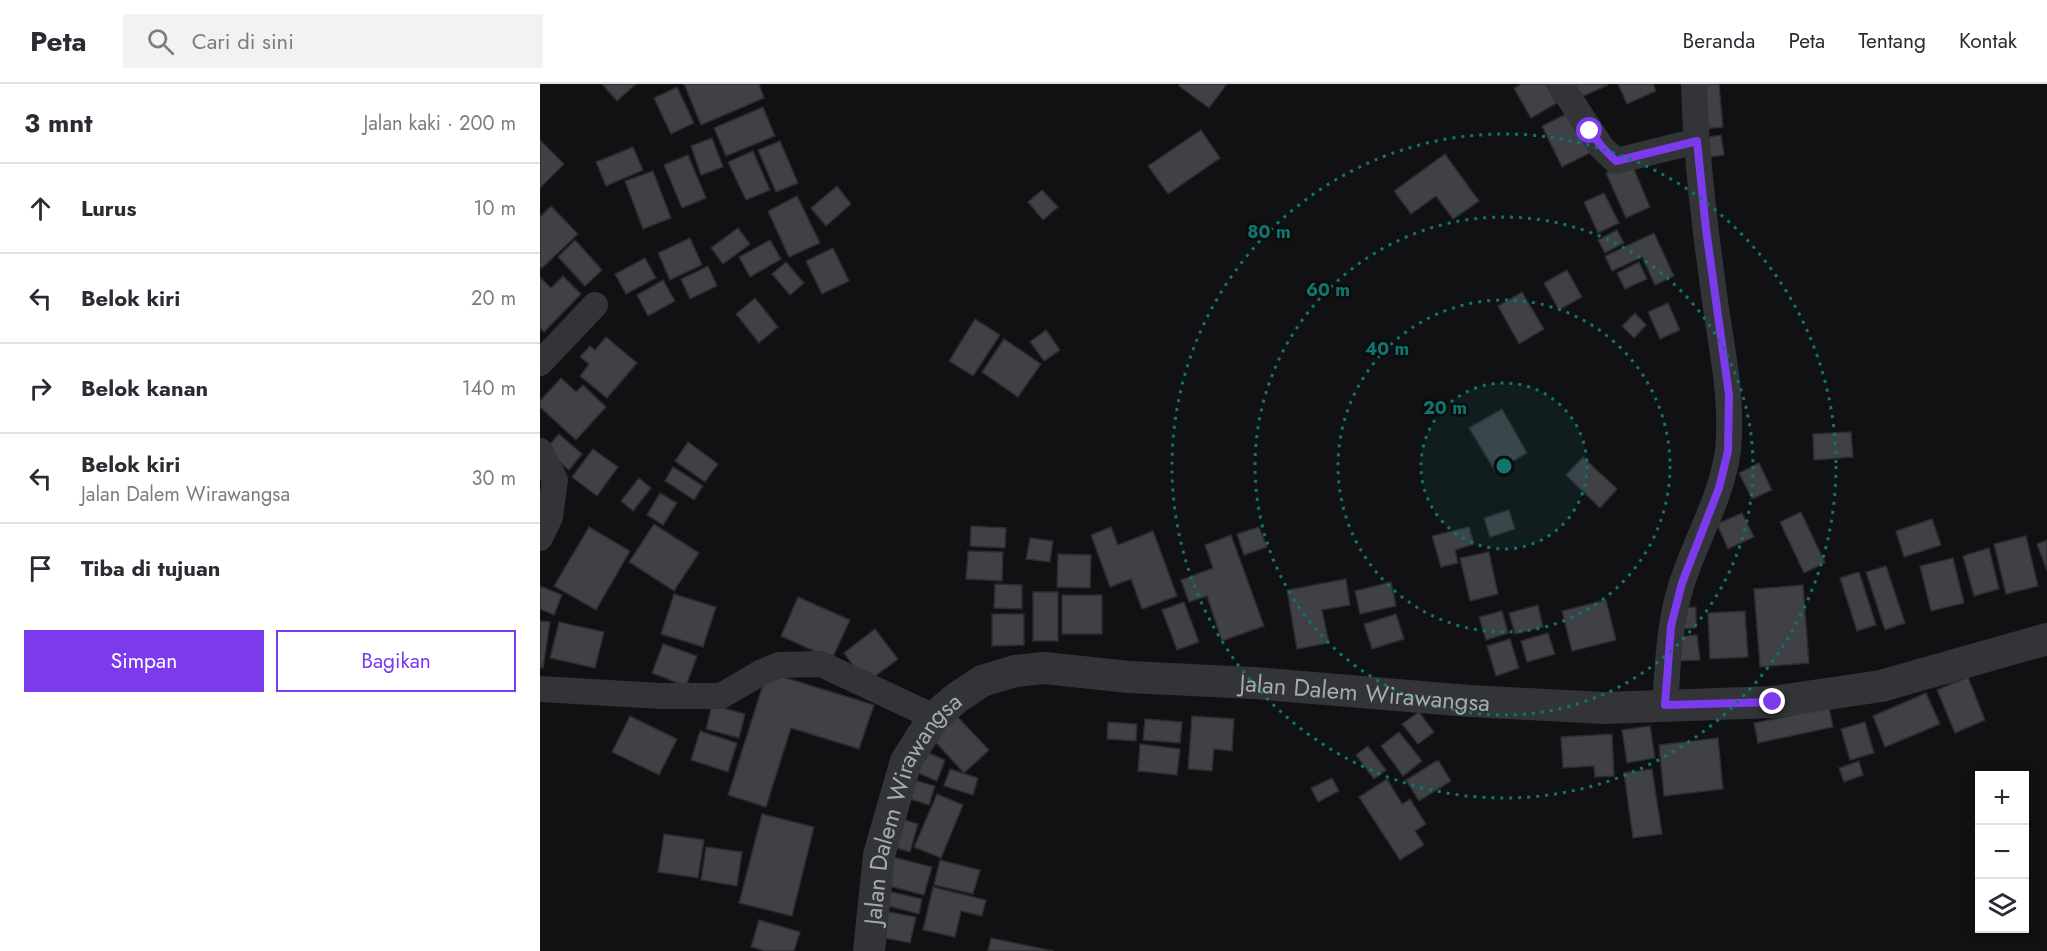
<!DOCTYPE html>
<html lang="id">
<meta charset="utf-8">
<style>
body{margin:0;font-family:Jost,sans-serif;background:#f2f2f3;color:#2b2b33}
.controls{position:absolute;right:18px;bottom:18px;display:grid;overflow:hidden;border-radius:0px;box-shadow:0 3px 9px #0003}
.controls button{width:54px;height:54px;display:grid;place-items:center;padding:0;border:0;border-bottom:2px solid #e1e1e2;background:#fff;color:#2b2b33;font:30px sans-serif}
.stop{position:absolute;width:18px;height:18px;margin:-14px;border:4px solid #7c3aed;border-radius:50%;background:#fff}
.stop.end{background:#7c3aed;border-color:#fff;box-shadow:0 2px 6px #0008}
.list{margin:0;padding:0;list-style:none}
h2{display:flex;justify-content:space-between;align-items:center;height:78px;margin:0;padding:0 24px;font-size:26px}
h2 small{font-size:20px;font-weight:400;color:#7c7c81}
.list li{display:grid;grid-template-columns:39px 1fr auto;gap:18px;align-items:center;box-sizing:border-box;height:90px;padding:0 24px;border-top:2px solid #e1e1e2}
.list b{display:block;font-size:22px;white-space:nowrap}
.list p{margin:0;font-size:20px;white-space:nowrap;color:#7c7c81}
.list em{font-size:20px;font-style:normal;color:#7c7c81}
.actions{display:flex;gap:12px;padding:18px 24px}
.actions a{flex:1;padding:14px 0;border:2px solid #7c3aed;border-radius:0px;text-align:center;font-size:21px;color:#7c3aed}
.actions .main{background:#7c3aed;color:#fff}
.icon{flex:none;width:33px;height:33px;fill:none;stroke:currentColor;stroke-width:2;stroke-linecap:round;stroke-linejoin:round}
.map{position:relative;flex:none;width:1507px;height:867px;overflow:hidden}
header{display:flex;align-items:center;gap:36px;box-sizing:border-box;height:84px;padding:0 30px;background:#fff;border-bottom:2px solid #e1e1e2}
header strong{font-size:28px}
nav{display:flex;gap:33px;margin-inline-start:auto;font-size:21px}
.search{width:420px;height:54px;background:#f2f2f3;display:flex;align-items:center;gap:15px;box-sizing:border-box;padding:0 21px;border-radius:0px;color:#7c7c81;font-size:22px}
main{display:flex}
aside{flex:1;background:#fff}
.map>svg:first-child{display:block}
.building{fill:#404146;stroke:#2b2c2e;stroke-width:1.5}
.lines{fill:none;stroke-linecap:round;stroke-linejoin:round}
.minor{stroke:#333437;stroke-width:26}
.tertiary{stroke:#333437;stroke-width:32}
.route{stroke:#7c3aed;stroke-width:8}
.ring{fill:none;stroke:#0f766e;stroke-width:3;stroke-dasharray:3 6}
.labels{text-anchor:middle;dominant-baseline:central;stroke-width:5;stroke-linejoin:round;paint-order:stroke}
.street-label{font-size:24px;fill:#a4a9b2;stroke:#0c0c0e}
.centre{fill:#0f766e;stroke:#0c0c0e;stroke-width:3}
.ring-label{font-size:18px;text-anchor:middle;font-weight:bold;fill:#0f766e;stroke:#0c0c0e;stroke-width:5;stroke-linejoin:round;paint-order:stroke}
</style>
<header>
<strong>Peta</strong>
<div class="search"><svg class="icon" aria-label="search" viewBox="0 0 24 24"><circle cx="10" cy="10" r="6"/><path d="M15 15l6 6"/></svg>Cari di sini</div>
<nav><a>Beranda</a><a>Peta</a><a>Tentang</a><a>Kontak</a></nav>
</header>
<main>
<aside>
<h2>3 mnt<small>Jalan kaki · 200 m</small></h2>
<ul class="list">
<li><svg class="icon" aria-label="ahead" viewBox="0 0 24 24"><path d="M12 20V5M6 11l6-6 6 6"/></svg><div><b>Lurus</b></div><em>10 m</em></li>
<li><svg class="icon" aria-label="left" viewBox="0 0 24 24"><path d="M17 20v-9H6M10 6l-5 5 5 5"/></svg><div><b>Belok kiri</b></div><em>20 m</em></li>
<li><svg class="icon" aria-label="right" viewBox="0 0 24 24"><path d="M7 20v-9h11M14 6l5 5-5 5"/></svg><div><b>Belok kanan</b></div><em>140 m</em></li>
<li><svg class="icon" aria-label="left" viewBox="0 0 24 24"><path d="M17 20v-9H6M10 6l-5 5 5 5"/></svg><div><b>Belok kiri</b><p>Jalan Dalem Wirawangsa</p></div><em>30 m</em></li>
<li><svg class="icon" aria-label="arrive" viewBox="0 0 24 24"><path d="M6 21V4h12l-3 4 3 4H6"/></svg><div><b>Tiba di tujuan</b></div></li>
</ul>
<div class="actions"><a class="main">Simpan</a><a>Bagikan</a></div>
</aside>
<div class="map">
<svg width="1507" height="867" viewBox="0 0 1507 867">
<rect width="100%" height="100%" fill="#111113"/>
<g class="building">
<polygon points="62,0 96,0 77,17"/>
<polygon points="144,0 219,0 224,14 161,41"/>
<polygon points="640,0 687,0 669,24 639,2"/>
<polygon points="982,0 1006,0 1017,19 991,34 974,4"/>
<polygon points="1033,0 1067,0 1068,1 1039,14"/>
<polygon points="1078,0 1113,0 1116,7 1087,20"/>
<polygon points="1158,0 1179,0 1183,43 1163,45"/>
<polygon points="137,3 154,39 131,50 114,14"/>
<polygon points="223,23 235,52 186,72 174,44"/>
<polygon points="1032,27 1052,68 1022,83 1002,42"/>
<polygon points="661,46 680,74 628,110 608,82"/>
<polygon points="1181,51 1184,71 1165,74 1162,54"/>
<polygon points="172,54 183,83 161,91 151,62"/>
<polygon points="0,56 24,80 0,104"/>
<polygon points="240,57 258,99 236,108 218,66"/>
<polygon points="93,63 103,86 66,102 56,78"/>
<polygon points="213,67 230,106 206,116 188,78"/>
<polygon points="905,70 939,117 913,135 896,112 871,130 854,107"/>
<polygon points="148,71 166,114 142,124 124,81"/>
<polygon points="1091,78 1110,123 1086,134 1066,89"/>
<polygon points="113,87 131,134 103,145 85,97"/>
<polygon points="297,102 311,120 286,142 271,124"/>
<polygon points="502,106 518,123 503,136 488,118"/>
<polygon points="1064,109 1079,139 1058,149 1044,118"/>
<polygon points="257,112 280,159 249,173 228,127"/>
<polygon points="11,122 38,150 2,184 0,182 0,133"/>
<polygon points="198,144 210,160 183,180 171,164"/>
<polygon points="1077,146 1084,159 1065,169 1058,156"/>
<polygon points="1114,149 1134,192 1115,201 1102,173 1072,187 1065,172"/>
<polygon points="150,154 162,181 130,196 118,169"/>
<polygon points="35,156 62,186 45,202 18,173"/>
<polygon points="230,156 241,175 210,193 199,173"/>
<polygon points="293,164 309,197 282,210 266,177"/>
<polygon points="105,174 116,194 86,210 75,190"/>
<polygon points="246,178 264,199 250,211 232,190"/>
<polygon points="1099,178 1107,195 1085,205 1077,189"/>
<polygon points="168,182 177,202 150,215 141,195"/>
<polygon points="1027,186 1042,213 1019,226 1004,199"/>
<polygon points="23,192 41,210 4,248 0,244 0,193 11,204"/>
<polygon points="123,196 135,217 108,232 97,211"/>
<polygon points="982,208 1004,245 979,260 958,222"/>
<polygon points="215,214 238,243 219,259 196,230"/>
<polygon points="1128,219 1140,246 1120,255 1108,228"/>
<polygon points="1095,229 1106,241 1094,254 1082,242"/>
<polygon points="435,235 460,251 433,292 409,277"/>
<polygon points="506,246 520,266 504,277 490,258"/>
<polygon points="66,253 97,279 67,314 40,292 49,280 40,273 50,262 55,266"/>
<polygon points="464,255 501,280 478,313 442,288"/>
<polygon points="21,294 36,308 43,301 66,323 36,356 0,323 0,317"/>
<polygon points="962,325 987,369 955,387 929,344"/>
<polygon points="1311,348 1313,373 1274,376 1273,350"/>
<polygon points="19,350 42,370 29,386 5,366"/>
<polygon points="148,358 178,380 165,398 135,377"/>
<polygon points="53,365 78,383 57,412 32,393"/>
<polygon points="1043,373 1077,405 1060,424 1026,391"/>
<polygon points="1219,379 1232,406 1212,415 1199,389"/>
<polygon points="133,383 163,402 154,416 125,397"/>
<polygon points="99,394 111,404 93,427 81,417"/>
<polygon points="120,409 137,419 123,441 107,431"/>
<polygon points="969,426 975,445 950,453 944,434"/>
<polygon points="1261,428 1285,479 1264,489 1240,438"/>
<polygon points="1202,429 1214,453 1188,465 1177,440"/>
<polygon points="1392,435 1401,461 1364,473 1356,447"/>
<polygon points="114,440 159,469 134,507 89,478"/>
<polygon points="431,442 466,444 465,464 430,462"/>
<polygon points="49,443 90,467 56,526 14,502"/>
<polygon points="571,443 578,461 613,447 637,512 602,525 591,495 570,503 551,451"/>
<polygon points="719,443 727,463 704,471 697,450"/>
<polygon points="929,443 934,460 915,466 918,479 901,483 892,452"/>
<polygon points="691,451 724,542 682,557 667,512 649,518 641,496 673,484 665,461"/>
<polygon points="1486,452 1498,502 1466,510 1454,460"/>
<polygon points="490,454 513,457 510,478 486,475"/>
<polygon points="1507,456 1507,487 1497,460"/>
<polygon points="1449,464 1459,505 1434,512 1423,472"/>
<polygon points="428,467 463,468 462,497 426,495"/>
<polygon points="949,468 958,510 930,517 920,474"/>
<polygon points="518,470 551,471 550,504 517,503"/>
<polygon points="1413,474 1424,519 1391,527 1380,482"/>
<polygon points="1346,482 1365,539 1345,546 1326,488"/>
<polygon points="1319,488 1336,541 1317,547 1300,494"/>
<polygon points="806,495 810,521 782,526 789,559 757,565 747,506"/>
<polygon points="851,498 856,522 820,530 815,507"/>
<polygon points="455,500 482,501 482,525 454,524"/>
<polygon points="1263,501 1269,579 1220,583 1214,505"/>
<polygon points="0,502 22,511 14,531 0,525"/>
<rect x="493" y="508" width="25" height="49"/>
<polygon points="134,510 176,523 163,563 121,550"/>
<rect x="522" y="511" width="40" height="39"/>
<polygon points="258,513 310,536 292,575 241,552"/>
<polygon points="1066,516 1076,556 1032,567 1022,527"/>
<polygon points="644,518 659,558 637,566 622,526"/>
<polygon points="998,521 1003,543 975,550 969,529"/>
<polygon points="1156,523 1156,544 1140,545 1140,524"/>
<polygon points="962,527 968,549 946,556 939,533"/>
<polygon points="1205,527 1208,573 1170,575 1168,529"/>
<polygon points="452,530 484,530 484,561 452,562"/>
<polygon points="856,530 864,555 832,565 824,540"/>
<polygon points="0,537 10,538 3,584 0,583"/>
<polygon points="19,538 64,548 55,584 10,574"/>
<polygon points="335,545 358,575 326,599 304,569"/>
<polygon points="1008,549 1015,570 987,578 981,557"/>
<polygon points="1157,551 1160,576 1137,577 1135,553"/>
<polygon points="970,555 979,584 956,592 947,562"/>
<polygon points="123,560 157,572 146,602 112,589"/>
<polygon points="227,588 334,621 319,665 251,644 226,723 188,711"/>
<polygon points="1428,593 1445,636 1415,649 1397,606"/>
<polygon points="1386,609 1400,640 1345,663 1333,632"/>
<polygon points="172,621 205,630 199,654 166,645"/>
<polygon points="1289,623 1293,643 1218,659 1214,639"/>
<polygon points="412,627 449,666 424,689 388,650"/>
<polygon points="879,628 894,648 878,660 862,640"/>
<polygon points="90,632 137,655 119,691 72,668"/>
<polygon points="652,632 694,635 692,667 674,665 672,687 648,685"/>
<polygon points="605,635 642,638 640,659 603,656"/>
<polygon points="568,638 597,640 596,657 567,655"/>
<polygon points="1325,638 1334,669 1310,676 1301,645"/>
<polygon points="1110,642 1115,674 1087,679 1082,646"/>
<polygon points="160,647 197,659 188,688 151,676"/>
<polygon points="859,648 882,677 863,692 841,662"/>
<polygon points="1072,650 1074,692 1055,693 1054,682 1023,684 1021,653"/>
<polygon points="1178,654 1183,705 1124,712 1119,661"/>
<polygon points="600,660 640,665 637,691 598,687"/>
<polygon points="828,662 846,686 834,695 816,671"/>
<polygon points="379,665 405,676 397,697 371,686"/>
<polygon points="898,676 911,697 879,717 866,696"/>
<polygon points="1319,677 1323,691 1304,698 1299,684"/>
<polygon points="410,685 438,694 433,711 404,702"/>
<polygon points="1112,685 1122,750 1093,754 1084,689"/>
<polygon points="792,694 799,707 778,718 771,704"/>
<polygon points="370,695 395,702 389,721 364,713"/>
<polygon points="847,695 862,720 870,715 886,740 875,747 884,761 860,776 819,713"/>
<polygon points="397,710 423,721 401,774 374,763"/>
<polygon points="222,730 274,743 252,832 199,819"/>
<polygon points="355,733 378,740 370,768 347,761"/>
<polygon points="124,750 164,756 158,794 118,788"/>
<polygon points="166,763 202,768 197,802 161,796"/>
<polygon points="353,773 392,783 384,811 345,801"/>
<polygon points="400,776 440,786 433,810 394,801"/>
<polygon points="393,803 446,816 442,832 421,827 415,853 383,846"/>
<polygon points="344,806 382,815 379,830 341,820"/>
<polygon points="340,826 376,833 370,859 334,852"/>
<polygon points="219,836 260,848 254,867 226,867 211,863"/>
<polygon points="451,854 514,867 448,867"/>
</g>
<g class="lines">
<g class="minor">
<polyline points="1020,0 1062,64 1076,77 1157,57"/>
<polyline points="0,279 55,221"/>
<polyline points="0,367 15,396 10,433 0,454"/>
<polyline points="0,605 121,612 181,612 222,588 239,581 281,580 394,633"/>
<path d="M1125,621C1128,579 1129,539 1142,499C1156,455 1182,413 1188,366C1193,316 1182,267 1175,217C1165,145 1156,73 1154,0"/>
</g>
<path class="tertiary" id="s1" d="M329,867L339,771L366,677L394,633L418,613L442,597L475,587L504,584L589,593L714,599L929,617L1064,624L1233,618L1341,602L1507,555"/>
</g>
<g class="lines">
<polyline class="route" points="1050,47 1062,63 1076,77 1157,57 1166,145 1189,311 1188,367 1179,404 1142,499 1131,542 1125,621 1233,618"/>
</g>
<circle cx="964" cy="382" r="83" fill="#0f766e" fill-opacity=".12"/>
<g class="ring">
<circle cx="964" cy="382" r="83"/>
<circle cx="964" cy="382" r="166"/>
<circle cx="964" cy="382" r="249"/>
<circle cx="964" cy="382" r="332"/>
</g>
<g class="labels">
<g class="street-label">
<text stroke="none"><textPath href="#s1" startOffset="692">Jalan Dalem Wirawangsa</textPath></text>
<text stroke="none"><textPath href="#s1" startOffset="152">Jalan Dalem Wirawangsa</textPath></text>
</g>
</g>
<circle cx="964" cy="382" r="9" class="centre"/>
<g class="ring-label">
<text x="729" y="154">80 m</text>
<text x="788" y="212">60 m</text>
<text x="847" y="271">40 m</text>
<text x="905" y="330">20 m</text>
</g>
</svg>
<div class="controls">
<button>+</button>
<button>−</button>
<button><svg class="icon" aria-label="layers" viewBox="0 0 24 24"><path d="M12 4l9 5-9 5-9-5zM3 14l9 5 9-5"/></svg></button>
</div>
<div class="stop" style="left:1050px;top:47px"></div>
<div class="stop end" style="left:1233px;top:618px"></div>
</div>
</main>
